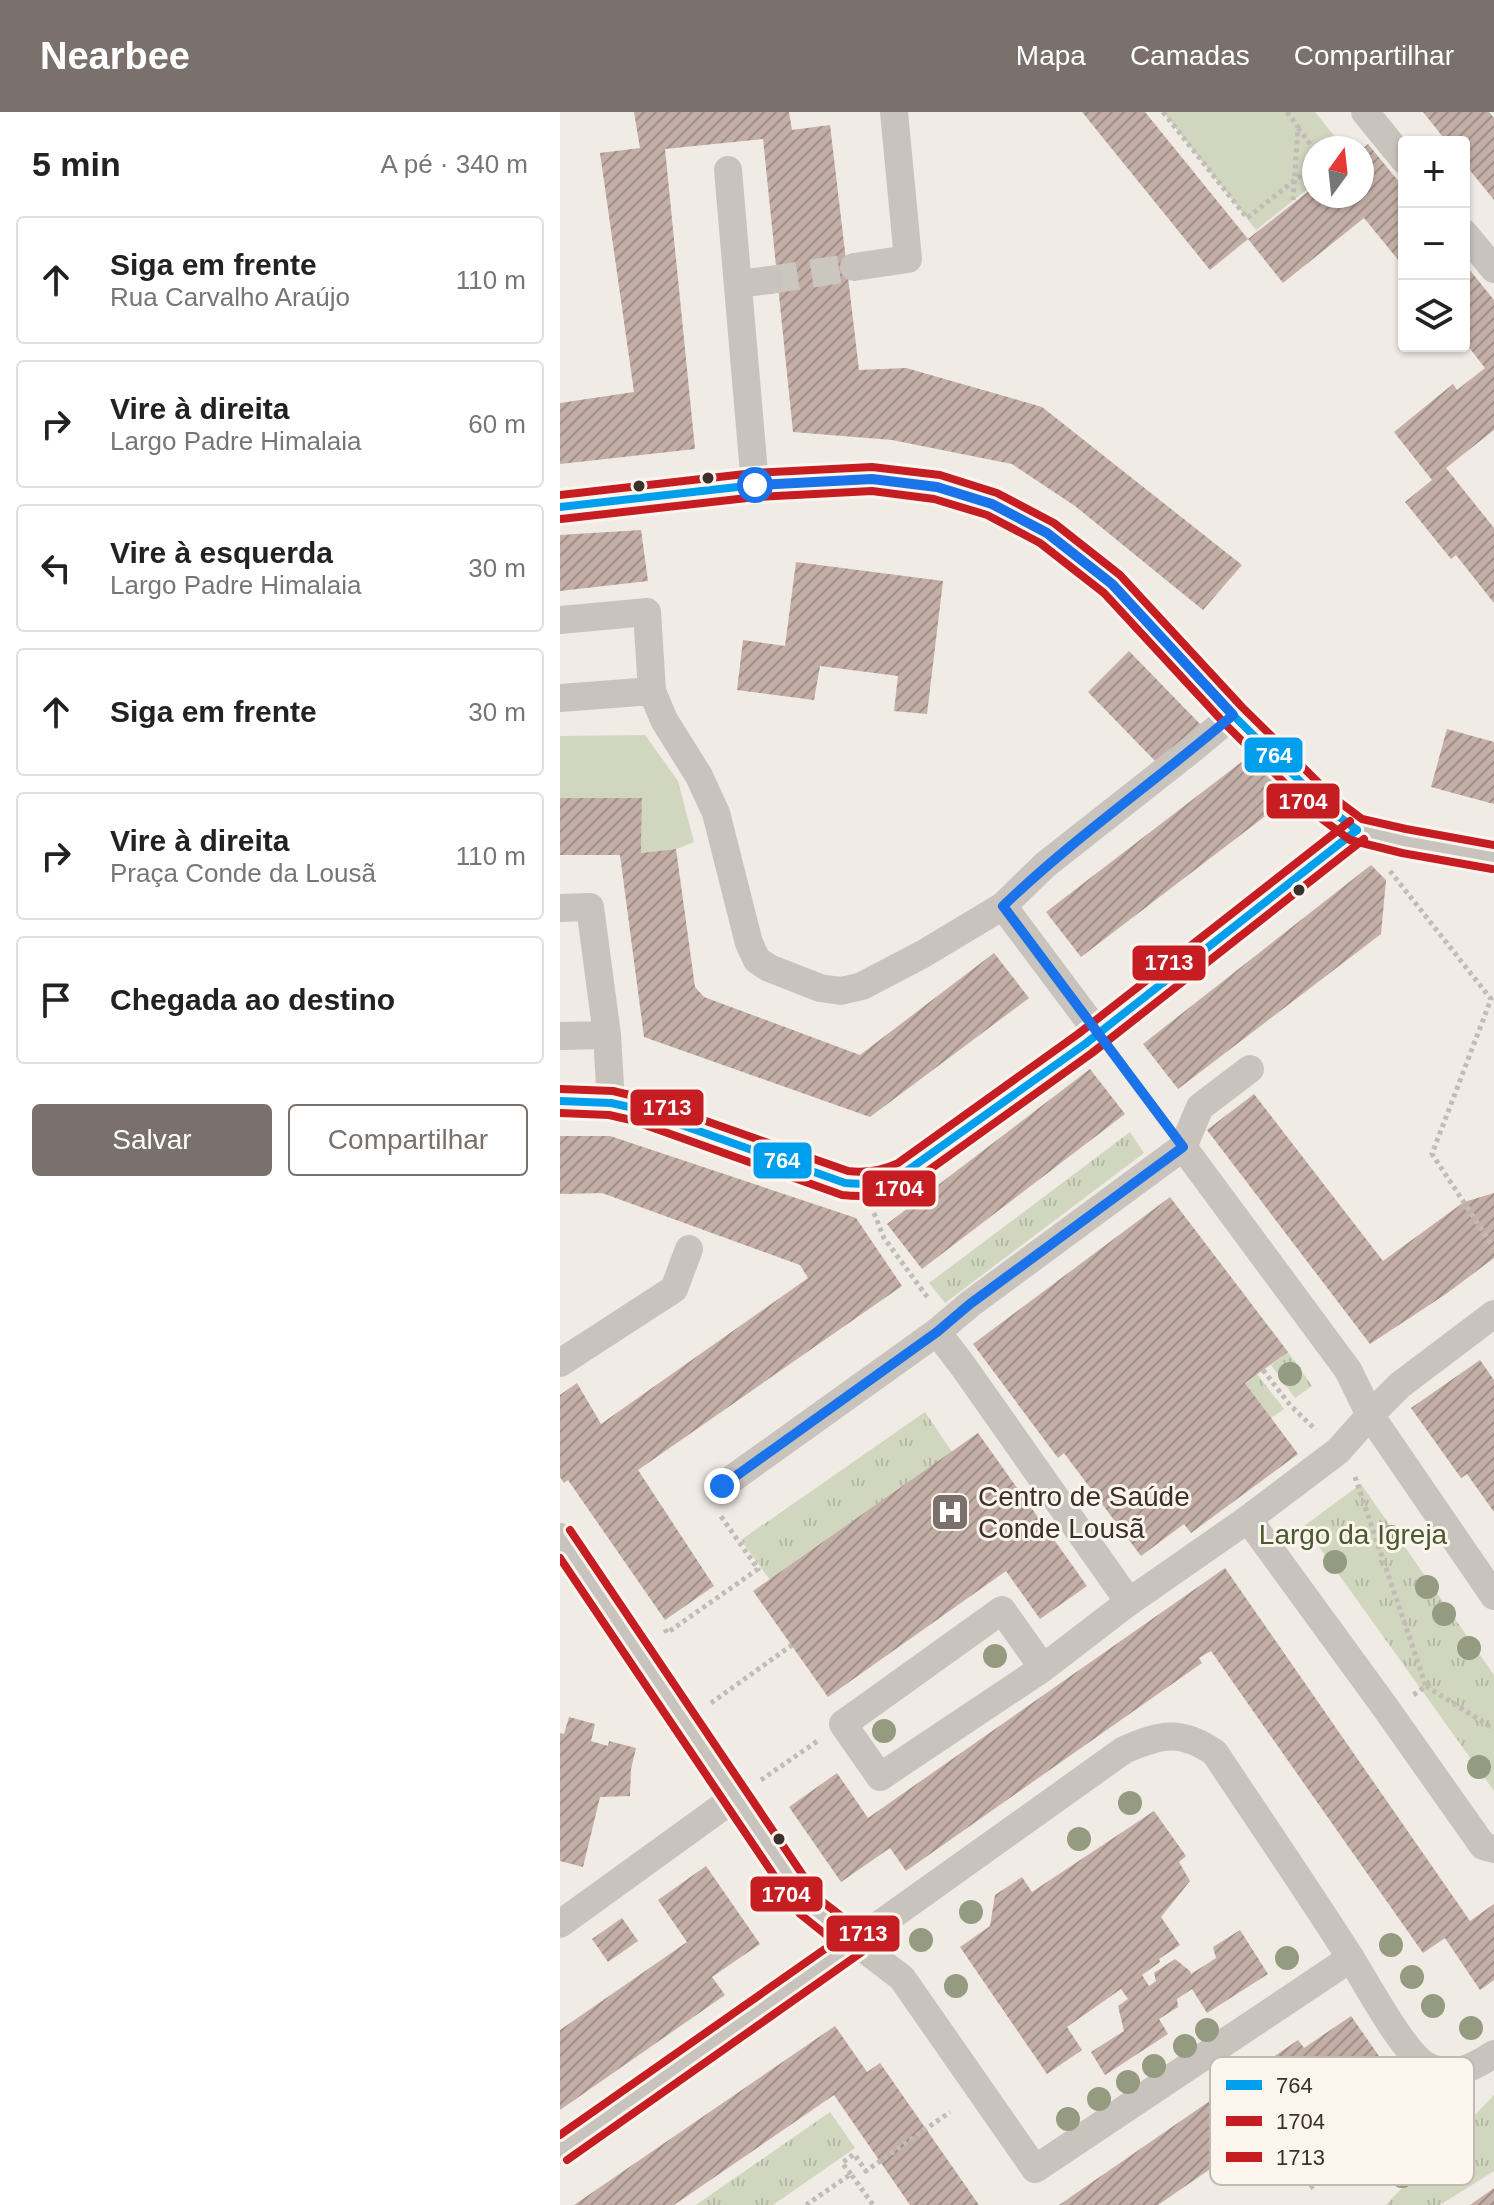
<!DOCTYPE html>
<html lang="pt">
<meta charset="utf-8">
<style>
body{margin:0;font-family:Arial,sans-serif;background:#f6f6f6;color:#222}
.controls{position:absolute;right:24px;top:24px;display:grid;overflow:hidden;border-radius:8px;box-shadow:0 2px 6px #0004}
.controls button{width:72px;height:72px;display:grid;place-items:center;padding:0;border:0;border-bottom:2px solid #e0e0e0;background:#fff;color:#222;font:40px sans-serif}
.compass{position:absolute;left:742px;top:24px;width:72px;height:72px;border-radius:50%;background:#fff;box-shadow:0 2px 6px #0004;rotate:15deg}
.stop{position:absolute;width:24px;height:24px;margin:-18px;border:6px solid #1a73e8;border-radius:50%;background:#fff}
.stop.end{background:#1a73e8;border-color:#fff;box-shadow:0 2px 8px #0008}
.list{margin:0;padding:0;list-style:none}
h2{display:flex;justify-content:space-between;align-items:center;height:104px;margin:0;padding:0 32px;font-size:34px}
h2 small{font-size:26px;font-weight:400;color:#767676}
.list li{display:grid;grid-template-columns:52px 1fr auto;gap:24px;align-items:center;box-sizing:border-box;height:128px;margin:0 16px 16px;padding:0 16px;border:2px solid #e0e0e0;border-radius:8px}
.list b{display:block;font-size:30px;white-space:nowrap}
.list p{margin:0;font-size:26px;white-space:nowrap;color:#767676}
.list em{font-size:26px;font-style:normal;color:#767676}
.actions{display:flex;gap:16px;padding:24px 32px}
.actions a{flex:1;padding:18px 0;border:2px solid #7a716c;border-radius:8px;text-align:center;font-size:28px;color:#7a716c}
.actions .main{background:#7a716c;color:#fff}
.icon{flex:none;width:44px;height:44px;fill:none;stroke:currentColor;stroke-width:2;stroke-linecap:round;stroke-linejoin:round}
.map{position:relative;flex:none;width:934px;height:2093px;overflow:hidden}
header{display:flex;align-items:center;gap:48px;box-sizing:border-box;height:112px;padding:0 40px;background:#7a716c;color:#fff}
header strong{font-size:38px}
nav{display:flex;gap:44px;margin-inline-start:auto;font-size:28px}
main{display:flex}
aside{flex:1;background:#fff}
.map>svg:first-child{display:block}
.grass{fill:url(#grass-tufts)}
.green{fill:#d1d6bf}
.building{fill:url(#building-hatch)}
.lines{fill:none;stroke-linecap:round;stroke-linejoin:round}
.minor-tunnel{stroke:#ccc6c0;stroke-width:28;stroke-dasharray:28 14;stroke-linecap:butt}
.path{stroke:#c2bbb6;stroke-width:5;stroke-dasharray:4 4;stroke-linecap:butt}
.minor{stroke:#c9c3be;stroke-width:28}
.bus-1-casing{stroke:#fbf5ee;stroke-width:14}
.bus-2-casing{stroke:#fbf5ee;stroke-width:14}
.bus-3-casing{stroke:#fbf5ee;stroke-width:14}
.bus-1{stroke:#009fee;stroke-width:8}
.bus-2{stroke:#c61d23;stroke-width:8}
.bus-3{stroke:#c61d23;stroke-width:8}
.tree{fill:#959b80}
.route{stroke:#1a73e8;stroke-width:10}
.bus-dot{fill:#3b302b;stroke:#fbf5ee;stroke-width:3}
.labels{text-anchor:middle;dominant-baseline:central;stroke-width:6;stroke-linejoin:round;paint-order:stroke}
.poi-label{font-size:28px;fill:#3b302b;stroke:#fbf5ee;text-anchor:start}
.park-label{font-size:28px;fill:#4a5a2e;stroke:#fbf5ee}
.key{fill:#fbf5ee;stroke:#c1bab4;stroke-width:2}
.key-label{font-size:22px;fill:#3b302b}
.line-badge{stroke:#fbf5ee;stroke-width:3}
.badge-label{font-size:22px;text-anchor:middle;font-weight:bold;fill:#fff}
</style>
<header>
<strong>Nearbee</strong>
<nav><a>Mapa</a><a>Camadas</a><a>Compartilhar</a></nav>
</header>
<main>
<aside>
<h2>5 min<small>A pé · 340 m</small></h2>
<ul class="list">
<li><svg class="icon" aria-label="ahead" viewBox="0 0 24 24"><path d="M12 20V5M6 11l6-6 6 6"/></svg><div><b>Siga em frente</b><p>Rua Carvalho Araújo</p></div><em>110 m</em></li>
<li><svg class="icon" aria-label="right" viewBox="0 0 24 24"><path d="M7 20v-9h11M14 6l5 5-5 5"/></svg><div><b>Vire à direita</b><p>Largo Padre Himalaia</p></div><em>60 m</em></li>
<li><svg class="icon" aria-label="left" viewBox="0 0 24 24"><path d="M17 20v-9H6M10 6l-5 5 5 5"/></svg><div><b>Vire à esquerda</b><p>Largo Padre Himalaia</p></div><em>30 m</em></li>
<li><svg class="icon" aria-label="ahead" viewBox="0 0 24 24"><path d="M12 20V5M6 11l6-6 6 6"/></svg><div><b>Siga em frente</b></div><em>30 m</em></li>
<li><svg class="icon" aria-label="right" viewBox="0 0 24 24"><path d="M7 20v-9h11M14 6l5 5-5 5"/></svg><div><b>Vire à direita</b><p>Praça Conde da Lousã</p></div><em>110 m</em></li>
<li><svg class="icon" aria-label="arrive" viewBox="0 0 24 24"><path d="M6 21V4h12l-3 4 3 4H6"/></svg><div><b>Chegada ao destino</b></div></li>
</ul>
<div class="actions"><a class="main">Salvar</a><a>Compartilhar</a></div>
</aside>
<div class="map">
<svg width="934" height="2093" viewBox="0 0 934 2093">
<defs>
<pattern id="grass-tufts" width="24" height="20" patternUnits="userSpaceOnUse" patternTransform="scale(2)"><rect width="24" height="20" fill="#d1d6bf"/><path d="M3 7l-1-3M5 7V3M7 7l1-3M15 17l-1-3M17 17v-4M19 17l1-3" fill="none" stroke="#b4b8a4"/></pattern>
<pattern id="building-hatch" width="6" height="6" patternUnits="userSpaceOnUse" patternTransform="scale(2)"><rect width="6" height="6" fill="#c3afa7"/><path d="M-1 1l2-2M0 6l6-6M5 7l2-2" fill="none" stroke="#a08f88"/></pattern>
</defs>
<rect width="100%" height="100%" fill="#f0ebe5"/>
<g class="grass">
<polygon points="570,1020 584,1041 385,1191 369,1171"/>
<polygon points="728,1240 752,1274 735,1286 711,1253"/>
<polygon points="697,1262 724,1297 711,1306 685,1271"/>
<polygon points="365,1300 392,1340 210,1468 181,1428"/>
<polygon points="801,1372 934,1563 934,1679 744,1414"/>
<path d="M934,1983V2059L880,2093H826L855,2062L875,2072C896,2064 900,2049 889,2030Z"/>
<polygon points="270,2000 295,2036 213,2093 136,2093"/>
</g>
<g class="green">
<polygon points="603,0 755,0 784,36 754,36 754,72 696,118"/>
<polygon points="85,623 118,669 134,730 116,737 81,741 82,686 0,686 0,624"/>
</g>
<g class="building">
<polygon points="74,0 229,0 232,18 270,13 299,258 346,256 482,295 682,453 643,498 515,394 452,352 332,328 233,320 203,27 105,37 135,337 0,352 0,291 74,280 40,41 80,36"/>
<polygon points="522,0 585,0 688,127 650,158"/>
<polygon points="863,0 929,0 934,6 934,88 904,51 904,30 887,30"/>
<polygon points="808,32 844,76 844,155 804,106 723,171 688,127 754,75 754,84 802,84 802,37"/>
<polygon points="904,151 934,188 934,318 886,356 934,416 934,491 896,443 891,447 845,390 872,368 834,320 893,272 897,278 925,256 904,229"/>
<polygon points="81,418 88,469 0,479 0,423"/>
<polygon points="236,450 383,469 367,602 334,599 338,564 260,554 254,588 177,578 183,528 225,534"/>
<polygon points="569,539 641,613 597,651 528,580"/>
<polygon points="887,617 934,630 934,692 871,675"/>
<polygon points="688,645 729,686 521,845 486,800"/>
<polygon points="0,686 82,686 81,741 116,737 135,875 144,885 300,943 434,841 469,886 310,1005 84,925 60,743 0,743"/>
<polygon points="811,753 826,768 821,822 618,977 583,932"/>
<polygon points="530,957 565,1002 362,1157 327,1112"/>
<polygon points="694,982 823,1149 904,1090 934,1081 934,1146 886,1182 810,1232 647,1018"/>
<polygon points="0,1024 50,1024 296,1106 342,1174 78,1358 154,1474 105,1508 8,1368 4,1371 0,1365 0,1283 17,1271 41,1312 248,1166 240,1153 42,1081 0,1082"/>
<polygon points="610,1085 728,1240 685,1271 738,1342 631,1421 624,1412 581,1444 504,1341 498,1346 413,1232"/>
<polygon points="920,1248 934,1268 934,1400 907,1362 901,1366 851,1296"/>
<polygon points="418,1321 527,1474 480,1507 446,1459 268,1585 193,1479"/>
<polygon points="665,1456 910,1809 934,1792 934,1868 920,1878 885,1826 863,1841 651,1539 639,1546 642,1551 346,1759 330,1736 281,1770 229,1695 277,1661 308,1706"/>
<polygon points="9,1605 35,1612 31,1629 48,1634 49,1629 76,1636 71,1657 70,1684 40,1685 23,1755 0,1749 0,1621 4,1622"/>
<polygon points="594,1699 626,1744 619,1750 630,1769 601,1805 620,1833 599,1847 600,1850 582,1863 589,1874 596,1869 594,1861 615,1847 630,1859 631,1862 656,1846 653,1835 680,1818 708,1862 647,1901 632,1877 617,1887 618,1895 599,1907 608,1922 545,1963 531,1940 564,1919 558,1894 568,1887 561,1877 507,1915 522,1938 487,1962 400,1835 430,1814 435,1783 462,1765 472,1780"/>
<polygon points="146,1754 200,1832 152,1865 165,1883 0,1998 0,1918 127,1830 98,1788"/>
<polygon points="62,1806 78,1829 48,1850 32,1827"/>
<polygon points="791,1904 847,1984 800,2016 771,1974 598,2093 499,2093 738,1928 744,1936"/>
<polygon points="275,1914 307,1960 320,1951 419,2093 350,2093 274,1983 114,2093 14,2093"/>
<polygon points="934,2076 934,2093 910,2093"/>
</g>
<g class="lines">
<polyline class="minor-tunnel" points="210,168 294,155"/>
<g class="path">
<polyline points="603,0 687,106 754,53"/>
<polyline points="727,0 738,15 733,88"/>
<polyline points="738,16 754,37"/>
<polyline points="774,36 786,26"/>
<polyline points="830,759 931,887 872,1042 934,1136"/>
<polyline points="555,945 602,1008"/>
<polyline points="314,1101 324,1126 368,1186"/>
<polyline points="703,1258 730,1293 756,1318"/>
<polyline points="795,1365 866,1574 852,1584"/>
<polyline points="105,1517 107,1521 198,1457 160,1403"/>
<polyline points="866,1574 934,1617"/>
<polyline points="151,1591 232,1533"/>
<polyline points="201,1668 259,1628"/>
<polyline points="291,2062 282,2051 294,2042 306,2059 390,2000"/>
<polyline points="750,2076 876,1990"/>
<polyline points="246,2093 291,2062 313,2093"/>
</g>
<g class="minor">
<polyline points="805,0 844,48"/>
<polyline points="168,58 195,373"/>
<polyline points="904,121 934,157"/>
<polyline points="294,155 348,147 334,0"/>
<polyline points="178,172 210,168"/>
<polyline points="0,395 195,373 312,367 377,375 432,392 487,421 552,472 673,603 766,695 797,718 844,729 934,745"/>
<polyline points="0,508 87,500 92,579"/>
<polyline points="0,586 92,579 104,608 139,664 156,701 189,831 197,848 209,856 260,876 281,879 302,874 363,842 443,794 485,753 631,638 673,603"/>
<polyline points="443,794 538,921"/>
<polyline points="0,796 30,795 47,923 0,924"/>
<polyline points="47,923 51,991"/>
<polyline points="690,957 640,995 623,1035 788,1258 810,1303 934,1484"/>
<path d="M0,989L51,991L74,996L285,1071C310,1074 322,1073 344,1061L525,932L797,718"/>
<polyline points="377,1220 403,1254 569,1490"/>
<polyline points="0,1251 114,1177 129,1137"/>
<polyline points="162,1374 377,1220 410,1192 623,1035"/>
<polyline points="688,1407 825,1595 923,1734 934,1737"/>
<polyline points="0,1425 126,1609 250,1795 295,1830 0,2038"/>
<polyline points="483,1556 442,1498 283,1612 320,1665 483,1556 569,1490 688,1407 778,1339 810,1303 840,1273 934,1202"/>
<polyline points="0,1812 177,1684"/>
<path d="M791,1846L475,2057L342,1866L295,1830L564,1638C601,1622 621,1617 655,1641C700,1709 746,1776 790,1845C806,1870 844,1942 867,1954C892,1967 912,1956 934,1942"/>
</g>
<defs>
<g id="bus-1">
<polyline points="0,395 195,373 312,367 377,375 432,392 487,421 552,472 673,603 766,695 797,718"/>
<path d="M0,989L51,991L74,996L285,1071C307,1073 324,1071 344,1061L525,932L797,718"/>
</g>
<g id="bus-2">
<polyline points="1,407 196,385 312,379 374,387 427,403 480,431 544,481 665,612 758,704 790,728 842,741 932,757"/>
<path d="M0,1001L49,1003L71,1008L282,1083C308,1086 328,1083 351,1071L532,941L804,727"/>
<polyline points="0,1446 240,1802 275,1830 0,2023"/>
</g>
<g id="bus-3">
<polyline points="0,383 194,361 312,355 380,363 437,381 494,411 560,463 682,595 774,686 802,707 846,717 934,733"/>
<path d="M0,977L53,979L78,985L288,1059C306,1061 321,1059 338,1051L518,922L790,709"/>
<polyline points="7,2048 302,1840 307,1830 303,1821 259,1787 10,1418"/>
</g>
</defs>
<use href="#bus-1" class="bus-1-casing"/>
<use href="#bus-2" class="bus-2-casing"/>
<use href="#bus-3" class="bus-3-casing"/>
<use href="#bus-1" class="bus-1"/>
<use href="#bus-2" class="bus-2"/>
<use href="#bus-3" class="bus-3"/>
</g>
<g class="tree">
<circle cx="730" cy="1262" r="12"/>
<circle cx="831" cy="1425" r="12"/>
<circle cx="775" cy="1450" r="12"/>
<circle cx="867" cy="1475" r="12"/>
<circle cx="884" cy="1502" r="12"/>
<circle cx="909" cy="1536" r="12"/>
<circle cx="435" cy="1544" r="12"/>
<circle cx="324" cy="1619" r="12"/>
<circle cx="919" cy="1655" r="12"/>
<circle cx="570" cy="1691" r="12"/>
<circle cx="519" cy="1727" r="12"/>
<circle cx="411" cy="1800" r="12"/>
<circle cx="361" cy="1828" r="12"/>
<circle cx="831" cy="1833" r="12"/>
<circle cx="727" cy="1846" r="12"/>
<circle cx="852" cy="1865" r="12"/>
<circle cx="396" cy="1874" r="12"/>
<circle cx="873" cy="1894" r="12"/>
<circle cx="911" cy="1916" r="12"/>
<circle cx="647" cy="1918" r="12"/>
<circle cx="625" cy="1934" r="12"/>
<circle cx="594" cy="1954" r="12"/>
<circle cx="568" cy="1970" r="12"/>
<circle cx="539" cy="1987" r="12"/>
<circle cx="508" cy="2007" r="12"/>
<circle cx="842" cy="2064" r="12"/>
</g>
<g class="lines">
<path class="route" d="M162,1374L377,1220L410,1192L623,1035L443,794C515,725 597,668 673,603L552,472L487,421L432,392L377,375L312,367L195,373"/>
</g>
<defs>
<symbol id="hospital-square" viewBox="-11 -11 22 22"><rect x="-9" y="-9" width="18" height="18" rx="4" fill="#7a716c" stroke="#fbf5ee"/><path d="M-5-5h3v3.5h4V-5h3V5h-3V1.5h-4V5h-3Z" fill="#fff"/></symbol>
</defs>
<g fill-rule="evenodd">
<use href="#hospital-square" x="368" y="1378" width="44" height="44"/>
</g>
<g class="bus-dot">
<circle cx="148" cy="366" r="7"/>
<circle cx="79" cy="374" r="7"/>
<circle cx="739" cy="778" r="7"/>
<circle cx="219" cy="1727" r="7"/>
</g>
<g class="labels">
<g class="poi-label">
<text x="418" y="1384">Centro de Saúde<tspan x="418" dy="32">Conde Lousã</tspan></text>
</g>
<g class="park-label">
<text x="793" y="1422">Largo da Igreja</text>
</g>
</g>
<rect x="650" y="1945" width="264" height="128" rx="12" class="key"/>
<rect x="666" y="1968" width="36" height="10" fill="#009fee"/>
<rect x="666" y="2004" width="36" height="10" fill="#c61d23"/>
<rect x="666" y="2040" width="36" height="10" fill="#c61d23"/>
<g class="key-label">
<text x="716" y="1981">764</text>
<text x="716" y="2017">1704</text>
<text x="716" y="2053">1713</text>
</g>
<g class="line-badge">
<rect x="683" y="624" width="61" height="38" rx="8" fill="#009fee"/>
<rect x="705" y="670" width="76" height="38" rx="8" fill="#c61d23"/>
<rect x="571" y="832" width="76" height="38" rx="8" fill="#c61d23"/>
<rect x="69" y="976" width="76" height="39" rx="8" fill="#c61d23"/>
<rect x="192" y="1029" width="61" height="39" rx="8" fill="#009fee"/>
<rect x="301" y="1057" width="76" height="39" rx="8" fill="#c61d23"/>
<rect x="189" y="1763" width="75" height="38" rx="8" fill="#c61d23"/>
<rect x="265" y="1802" width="76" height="39" rx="8" fill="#c61d23"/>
</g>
<g class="badge-label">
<text x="714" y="651">764</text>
<text x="743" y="697">1704</text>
<text x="609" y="858">1713</text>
<text x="107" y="1003">1713</text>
<text x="222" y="1056">764</text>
<text x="339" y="1084">1704</text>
<text x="226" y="1790">1704</text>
<text x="303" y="1829">1713</text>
</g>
</svg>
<div class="controls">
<button>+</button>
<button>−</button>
<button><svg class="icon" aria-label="layers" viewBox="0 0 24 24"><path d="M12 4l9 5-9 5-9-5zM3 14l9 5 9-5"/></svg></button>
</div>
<svg class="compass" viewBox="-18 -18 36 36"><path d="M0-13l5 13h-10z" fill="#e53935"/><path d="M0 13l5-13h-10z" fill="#767676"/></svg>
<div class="stop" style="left:195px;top:373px"></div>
<div class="stop end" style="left:162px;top:1374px"></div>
</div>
</main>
